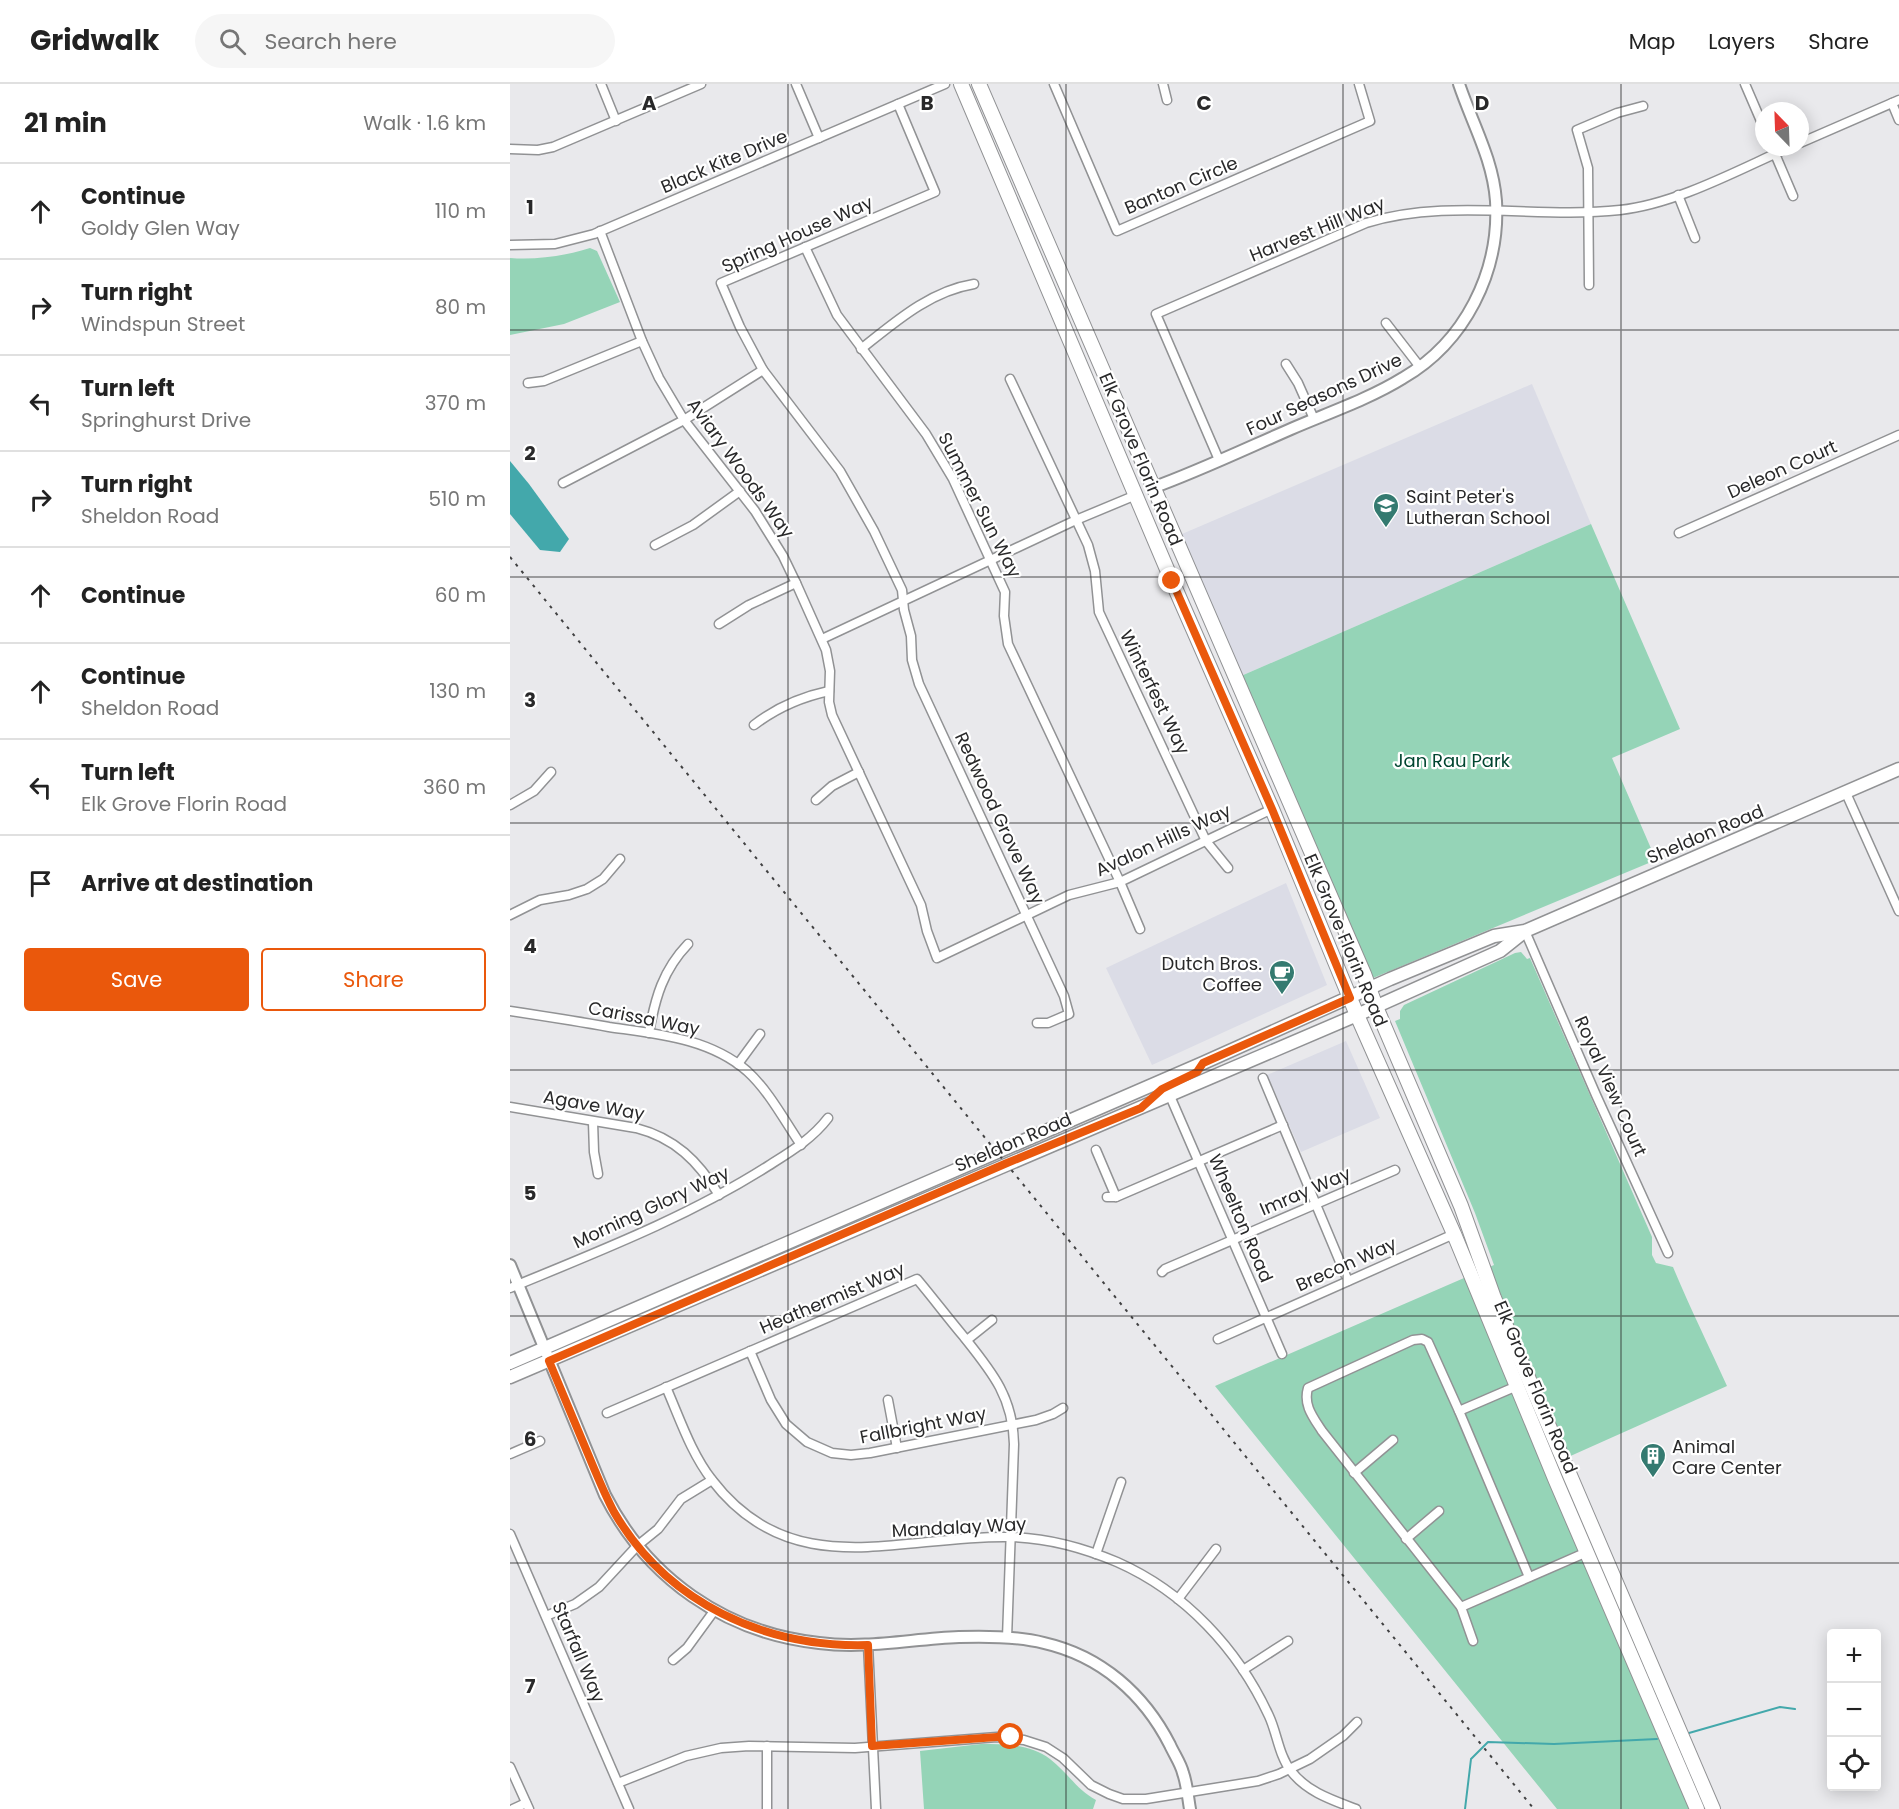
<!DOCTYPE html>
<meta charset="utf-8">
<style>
body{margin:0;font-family:Poppins,sans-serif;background:#f6f6f6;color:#222}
.controls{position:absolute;right:18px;bottom:18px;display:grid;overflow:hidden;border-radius:6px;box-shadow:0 3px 15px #0003}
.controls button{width:54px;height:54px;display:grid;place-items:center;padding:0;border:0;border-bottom:2px solid #e0e0e0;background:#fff;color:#222;font:30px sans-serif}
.compass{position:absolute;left:1245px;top:18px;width:54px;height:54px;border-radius:50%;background:#fff;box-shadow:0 3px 15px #0003;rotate:337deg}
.stop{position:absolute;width:18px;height:18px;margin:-14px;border:4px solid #ea580c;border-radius:50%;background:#fff}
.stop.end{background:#ea580c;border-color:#fff;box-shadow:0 2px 6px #0008}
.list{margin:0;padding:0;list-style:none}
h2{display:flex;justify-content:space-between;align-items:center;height:78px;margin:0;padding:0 24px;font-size:26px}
h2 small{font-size:20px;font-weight:400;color:#767676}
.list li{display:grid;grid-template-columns:39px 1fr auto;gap:18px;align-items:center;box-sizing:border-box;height:96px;padding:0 24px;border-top:2px solid #e0e0e0}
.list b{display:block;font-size:22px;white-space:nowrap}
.list p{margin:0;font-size:20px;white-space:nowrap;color:#767676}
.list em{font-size:20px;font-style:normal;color:#767676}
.actions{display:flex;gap:12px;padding:18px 24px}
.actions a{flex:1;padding:14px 0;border:2px solid #ea580c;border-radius:6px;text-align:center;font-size:21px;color:#ea580c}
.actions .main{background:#ea580c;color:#fff}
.icon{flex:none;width:33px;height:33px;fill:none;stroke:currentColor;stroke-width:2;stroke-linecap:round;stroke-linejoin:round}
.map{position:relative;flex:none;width:1389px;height:1725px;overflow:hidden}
header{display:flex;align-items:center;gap:36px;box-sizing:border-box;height:84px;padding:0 30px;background:#fff;border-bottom:2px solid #e0e0e0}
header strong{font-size:28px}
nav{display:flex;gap:33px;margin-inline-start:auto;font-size:21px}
.search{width:420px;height:54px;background:#f6f6f6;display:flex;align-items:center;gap:15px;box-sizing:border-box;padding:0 21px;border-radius:33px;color:#767676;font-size:22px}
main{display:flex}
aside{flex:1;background:#fff}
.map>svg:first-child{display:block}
.built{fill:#dbdce6}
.green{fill:#95d4b7}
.water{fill:#43a8ab}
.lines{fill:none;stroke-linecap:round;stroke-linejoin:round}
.stream{stroke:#43a8ab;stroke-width:2}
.minor-casing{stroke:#919294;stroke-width:11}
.tertiary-casing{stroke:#919294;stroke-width:14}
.secondary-casing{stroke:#919294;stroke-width:15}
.primary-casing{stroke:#919294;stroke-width:16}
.minor{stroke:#fff;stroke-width:8}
.tertiary{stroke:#fff;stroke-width:10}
.secondary{stroke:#fff;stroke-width:12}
.primary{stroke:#fff;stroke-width:14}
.rail{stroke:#414142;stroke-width:2;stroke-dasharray:3 6;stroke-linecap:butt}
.route{stroke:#ea580c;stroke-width:8}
.grid{fill:none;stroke:#29292a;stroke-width:1.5;stroke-opacity:0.55}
.labels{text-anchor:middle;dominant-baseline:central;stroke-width:4.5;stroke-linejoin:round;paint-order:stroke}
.street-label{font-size:18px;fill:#29292a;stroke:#fff}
.poi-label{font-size:18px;fill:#29292a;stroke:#fff;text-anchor:start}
.park-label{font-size:18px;fill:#004530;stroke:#fff}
.grid-label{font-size:20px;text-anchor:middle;font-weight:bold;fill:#29292a;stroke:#fff;stroke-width:4.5;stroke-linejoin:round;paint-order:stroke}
</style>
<header>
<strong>Gridwalk</strong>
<div class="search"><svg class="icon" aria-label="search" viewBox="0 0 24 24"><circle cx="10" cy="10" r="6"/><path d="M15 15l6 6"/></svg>Search here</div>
<nav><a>Map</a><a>Layers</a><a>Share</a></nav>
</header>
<main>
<aside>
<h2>21 min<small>Walk · 1.6 km</small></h2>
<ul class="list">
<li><svg class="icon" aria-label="ahead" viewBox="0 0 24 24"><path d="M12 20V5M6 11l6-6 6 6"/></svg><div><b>Continue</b><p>Goldy Glen Way</p></div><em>110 m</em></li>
<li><svg class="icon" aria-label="right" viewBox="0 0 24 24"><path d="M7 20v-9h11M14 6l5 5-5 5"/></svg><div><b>Turn right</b><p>Windspun Street</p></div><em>80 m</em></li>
<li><svg class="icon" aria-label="left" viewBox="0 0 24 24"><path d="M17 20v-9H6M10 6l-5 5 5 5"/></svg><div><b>Turn left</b><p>Springhurst Drive</p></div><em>370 m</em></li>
<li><svg class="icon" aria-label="right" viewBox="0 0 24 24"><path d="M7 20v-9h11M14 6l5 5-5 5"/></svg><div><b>Turn right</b><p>Sheldon Road</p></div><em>510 m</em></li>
<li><svg class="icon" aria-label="ahead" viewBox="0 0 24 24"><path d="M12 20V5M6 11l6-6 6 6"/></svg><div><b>Continue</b></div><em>60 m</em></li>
<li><svg class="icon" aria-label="ahead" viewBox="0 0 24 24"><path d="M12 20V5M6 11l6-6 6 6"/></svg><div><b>Continue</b><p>Sheldon Road</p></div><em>130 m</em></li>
<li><svg class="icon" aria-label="left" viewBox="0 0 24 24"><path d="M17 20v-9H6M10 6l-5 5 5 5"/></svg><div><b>Turn left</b><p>Elk Grove Florin Road</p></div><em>360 m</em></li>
<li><svg class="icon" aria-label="arrive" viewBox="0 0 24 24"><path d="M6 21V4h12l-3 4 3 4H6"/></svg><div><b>Arrive at destination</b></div></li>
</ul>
<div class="actions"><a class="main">Save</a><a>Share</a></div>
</aside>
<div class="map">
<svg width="1389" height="1725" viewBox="0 0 1389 1725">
<rect width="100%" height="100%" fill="#e9e9ec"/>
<g class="built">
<polygon points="1022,300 1081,440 731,592 672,450"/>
<polygon points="776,799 817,901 642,981 596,884"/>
<polygon points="836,957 870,1034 791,1068 757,991"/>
</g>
<g class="green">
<path d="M80,164L87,167L110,218L54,240L0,251V174C27,176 54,172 80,164Z"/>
<polygon points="1081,440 1170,645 1102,674 1146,776 863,894 731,592"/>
<path d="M1011,868L1017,875L1020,874L1142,1153V1171L1146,1179L1163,1183C1180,1224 1199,1262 1217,1302L1056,1374L1208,1725H1047L705,1302L984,1181L965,1129L885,937L890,935V927L894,921L1005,869Z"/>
<path d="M471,1660C494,1660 521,1660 540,1675C557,1688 567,1706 586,1716L583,1725H414L410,1667Z"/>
</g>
<polygon class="water" points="0,377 19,400 59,455 50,468 30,466 0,430"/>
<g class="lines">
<g class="stream">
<polyline points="1179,1649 1270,1623 1285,1625"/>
<polyline points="955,1725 961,1675 978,1658 1044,1660 1147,1655"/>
</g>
<defs>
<g id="minor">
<polyline points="91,0 106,37"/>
<polyline points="286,0 309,54"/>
<polyline points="544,0 607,147 860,37 849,0"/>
<polyline points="653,0 657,16"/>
<polyline points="1235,0 1254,44"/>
<polyline points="1382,19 1389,36"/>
<polyline points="388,20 425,108 211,199 230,243 253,286 330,387 364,447 392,506 394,526 401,552 402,576 409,600 554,912 559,930 538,939 527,939"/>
<polyline points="1290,59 1389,16"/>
<polyline points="1262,63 1283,112"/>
<polyline points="0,65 28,66 43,63 191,0"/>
<polyline points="1168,111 1185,154"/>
<polyline points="90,147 132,257 149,294 174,336 245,427 273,472 286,499 316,566 320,587 319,618 322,631 411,821 417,847 427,874 559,811 610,798 762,725"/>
<polyline points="0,161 45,160 84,150 435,0"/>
<polyline points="295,163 327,231 416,350 443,395 495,508 494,532 498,560 610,798 630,845"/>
<polyline points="1079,201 1078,84 1067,46 1107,29 1133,22"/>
<polyline points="876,239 910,283"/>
<path d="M351,265C385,238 420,207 464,200"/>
<polyline points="776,280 788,299 804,335"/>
<polyline points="500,295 578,461 585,487 589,528 696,757 718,784"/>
<polyline points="18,299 34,297 132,257"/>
<path d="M709,376L646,230L856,139C937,114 1026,135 1110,126C1166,120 1228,86 1280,63"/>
<polyline points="53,399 174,336 253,286"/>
<polyline points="1169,449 1389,351"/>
<polyline points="145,461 183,441 230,407"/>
<polyline points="209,540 239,521 286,499"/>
<polyline points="312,555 566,436 626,411"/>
<path d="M244,641C266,624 291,613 319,607"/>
<polyline points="1336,709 1389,827"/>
<polyline points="306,716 322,702 349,688"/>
<polyline points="0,721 24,707 41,688"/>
<polyline points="0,831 30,816 59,811 77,805 93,795 110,775"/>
<polyline points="1015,847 1086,1011 1158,1169"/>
<path d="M0,927C33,932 66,937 99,943C147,950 199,954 237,987C259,1007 274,1036 291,1061"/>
<path d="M139,949C145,914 153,886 178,860"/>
<polyline points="228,980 250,950"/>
<polyline points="753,994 838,1197"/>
<polyline points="660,1012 772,1270"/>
<path d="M0,1023L126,1044C165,1054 188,1077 209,1111"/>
<polyline points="83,1038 84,1068 88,1090"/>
<polyline points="586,1066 606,1113"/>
<polyline points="597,1113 606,1113 773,1041"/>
<polyline points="652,1188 655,1185 885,1086"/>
<path d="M0,1204C87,1168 178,1133 258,1082C280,1068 302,1055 318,1034"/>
<polyline points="708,1255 944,1150"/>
<polyline points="457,1256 482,1236"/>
<polyline points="240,1267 261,1316 276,1340 297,1358 322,1369 341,1371 360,1369 526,1336 543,1330 553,1324"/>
<path d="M156,1303C170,1335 181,1369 202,1396C283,1502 392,1450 501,1453C537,1454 574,1464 607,1478C675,1508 728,1565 759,1632C767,1649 769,1672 781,1687C797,1708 822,1716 846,1725"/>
<polyline points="378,1316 387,1364"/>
<polyline points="949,1327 1007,1302"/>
<path d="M97,1329L407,1195C423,1214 438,1234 454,1253C482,1288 503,1313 504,1360L497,1554"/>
<polyline points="0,1370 30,1357"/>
<polyline points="844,1389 883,1356"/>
<polyline points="0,1450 119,1725"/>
<polyline points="896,1455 929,1427"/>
<polyline points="586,1470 611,1398"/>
<polyline points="668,1515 706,1465"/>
<path d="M951,1523L812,1347C803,1333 793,1321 798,1304L903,1256L912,1255L918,1258L949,1327L1019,1493"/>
<polyline points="36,1532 65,1520 89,1503 127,1462 148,1445 171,1415 202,1396"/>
<polyline points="963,1557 951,1523 1077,1468"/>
<polyline points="358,1561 366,1725"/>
<polyline points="163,1576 177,1564 204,1527"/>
<polyline points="733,1586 778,1557"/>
<polyline points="257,1662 257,1725"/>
<polyline points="0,1683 19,1725"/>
<polyline points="108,1699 176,1672 211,1664 239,1662 345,1664 487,1653 514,1656 536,1663 553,1674 581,1701 599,1710 613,1715 636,1715 748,1697 769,1690 800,1675 833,1652 847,1638"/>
<polyline points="3,1725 16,1719"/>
</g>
<g id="tertiary">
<path d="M642,404C689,387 735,365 781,345C818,329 859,315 893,294C955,258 990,188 986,117C983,75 962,39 949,0"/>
<path d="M0,1181L95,1411C137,1494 215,1549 309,1559C356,1565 401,1555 449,1553C477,1552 506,1552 534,1559C591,1572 634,1610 660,1661C664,1670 671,1680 673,1689C677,1700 678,1714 680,1725"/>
</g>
<g id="secondary">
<polyline points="0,1279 693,979 880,895 984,852 1015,847 1389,685"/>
<polyline points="0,1293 847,931 990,867 1014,848"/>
</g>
<g id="primary">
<polyline points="451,0 662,497 762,725 847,931 944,1150 1046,1397 1187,1725"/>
<polyline points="469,0 854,890 866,923 951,1122 984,1214 1203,1725"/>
</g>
</defs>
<use href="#minor" class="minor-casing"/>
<use href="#tertiary" class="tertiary-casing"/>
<use href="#secondary" class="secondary-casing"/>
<use href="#primary" class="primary-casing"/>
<use href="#minor" class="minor"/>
<use href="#tertiary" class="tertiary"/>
<use href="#secondary" class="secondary"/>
<use href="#primary" class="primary"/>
<polyline class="rail" points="0,473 1024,1725"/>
</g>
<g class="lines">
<path class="route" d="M501,1653H487L362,1662L358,1561C255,1564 157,1519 104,1428C94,1409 86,1389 78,1370C65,1339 52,1308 39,1277L497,1079L631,1024L652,1005L687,988L693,979L840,914L762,725L662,497"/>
</g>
<path class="grid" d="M278,0V1725M556,0V1725M833,0V1725M1111,0V1725M0,246H1389M0,493H1389M0,739H1389M0,986H1389M0,1232H1389M0,1479H1389"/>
<defs>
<symbol id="school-pin" viewBox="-11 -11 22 30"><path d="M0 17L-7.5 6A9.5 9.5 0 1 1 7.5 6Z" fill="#347a70" stroke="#fff"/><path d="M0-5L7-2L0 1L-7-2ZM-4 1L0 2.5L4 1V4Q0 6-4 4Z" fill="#fff"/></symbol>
<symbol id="cafe-pin" viewBox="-11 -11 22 30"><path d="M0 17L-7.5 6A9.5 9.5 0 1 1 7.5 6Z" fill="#347a70" stroke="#fff"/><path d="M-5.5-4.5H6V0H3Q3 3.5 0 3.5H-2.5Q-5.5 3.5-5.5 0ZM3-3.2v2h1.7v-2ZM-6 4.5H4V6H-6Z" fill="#fff"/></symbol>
<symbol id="building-pin" viewBox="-11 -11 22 30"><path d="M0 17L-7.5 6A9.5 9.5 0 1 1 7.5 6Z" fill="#347a70" stroke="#fff"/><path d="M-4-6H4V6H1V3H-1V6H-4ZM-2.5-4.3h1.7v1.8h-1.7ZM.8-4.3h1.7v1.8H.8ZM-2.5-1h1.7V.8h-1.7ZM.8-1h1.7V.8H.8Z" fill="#fff"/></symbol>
</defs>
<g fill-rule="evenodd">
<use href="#school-pin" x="861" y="407" width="30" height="40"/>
<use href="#cafe-pin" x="757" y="874" width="30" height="40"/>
<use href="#building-pin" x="1128" y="1357" width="30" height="40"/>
</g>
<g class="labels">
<g class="street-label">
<text transform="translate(214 77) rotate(-23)">Black Kite Drive</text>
<text transform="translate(671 101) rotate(-23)">Banton Circle</text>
<text transform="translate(807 145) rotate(-22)">Harvest Hill Way</text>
<text transform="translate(287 150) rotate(-24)">Spring House Way</text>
<text transform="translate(814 310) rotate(-25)">Four Seasons Drive</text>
<text transform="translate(631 375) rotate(67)">Elk Grove Florin Road</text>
<text transform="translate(231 384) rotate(54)">Aviary Woods Way</text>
<text transform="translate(1272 385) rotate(-24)">Deleon Court</text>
<text transform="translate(470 421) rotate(63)">Summer Sun Way</text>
<text transform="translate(645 608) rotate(64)">Winterfest Way</text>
<text transform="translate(490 734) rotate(65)">Redwood Grove Way</text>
<text transform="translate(1195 750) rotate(-23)">Sheldon Road</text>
<text transform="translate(653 756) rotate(-25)">Avalon Hills Way</text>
<text transform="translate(836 856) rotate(67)">Elk Grove Florin Road</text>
<text transform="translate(134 934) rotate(11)">Carissa Way</text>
<text transform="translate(1101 1002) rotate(66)">Royal View Court</text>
<text transform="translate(84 1021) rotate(10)">Agave Way</text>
<text transform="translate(503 1058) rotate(-23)">Sheldon Road</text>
<text transform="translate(795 1107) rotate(-23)">Imray Way</text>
<text transform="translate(141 1123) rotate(-25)">Morning Glory Way</text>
<text transform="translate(731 1134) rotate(67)">Wheelton Road</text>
<text transform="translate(836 1180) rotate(-24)">Brecon Way</text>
<text transform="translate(322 1214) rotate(-23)">Heathermist Way</text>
<text transform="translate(1026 1303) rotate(67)">Elk Grove Florin Road</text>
<text transform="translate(413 1341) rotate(-11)">Fallbright Way</text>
<text transform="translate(449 1443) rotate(-3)">Mandalay Way</text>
<text transform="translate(69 1568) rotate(67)">Starfall Way</text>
</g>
<g class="poi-label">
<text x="896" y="412">Saint Peter's<tspan x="896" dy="21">Lutheran School</tspan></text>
<text x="752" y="879" text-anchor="end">Dutch Bros.<tspan x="752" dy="21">Coffee</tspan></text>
<text x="1162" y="1362">Animal<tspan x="1162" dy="21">Care Center</tspan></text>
</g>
<g class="park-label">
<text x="942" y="676">Jan Rau Park</text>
</g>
</g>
<g class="grid-label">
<text x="139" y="26">A</text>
<text x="417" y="26">B</text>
<text x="694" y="26">C</text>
<text x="972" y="26">D</text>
<text x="20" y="130">1</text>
<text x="20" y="376">2</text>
<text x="20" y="623">3</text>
<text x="20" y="869">4</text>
<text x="20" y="1116">5</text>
<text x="20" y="1362">6</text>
<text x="20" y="1609">7</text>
</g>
</svg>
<div class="controls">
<button>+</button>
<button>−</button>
<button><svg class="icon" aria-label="locate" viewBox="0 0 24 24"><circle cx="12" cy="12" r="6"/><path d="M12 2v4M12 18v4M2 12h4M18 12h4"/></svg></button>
</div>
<svg class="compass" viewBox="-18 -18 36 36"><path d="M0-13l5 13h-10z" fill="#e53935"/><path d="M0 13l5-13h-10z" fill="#767676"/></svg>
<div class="stop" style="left:501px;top:1653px"></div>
<div class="stop end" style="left:662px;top:497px"></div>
</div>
</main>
